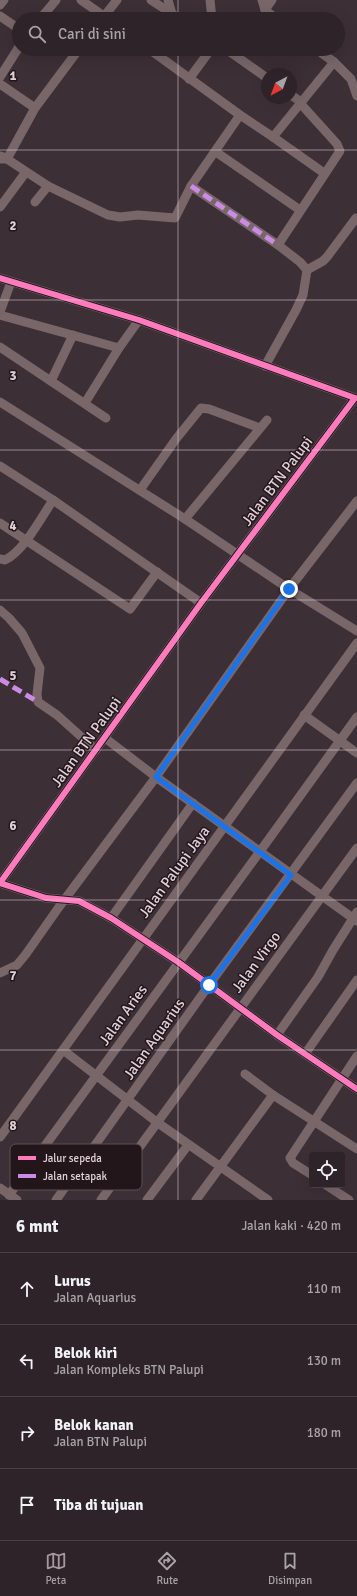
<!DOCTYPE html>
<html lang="id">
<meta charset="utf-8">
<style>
body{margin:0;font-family:Signika,sans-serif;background:#362b30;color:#f1f3f6}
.controls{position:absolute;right:12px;bottom:12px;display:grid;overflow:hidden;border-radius:4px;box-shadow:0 4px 16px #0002}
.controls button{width:36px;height:36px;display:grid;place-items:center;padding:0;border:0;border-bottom:1px solid #494045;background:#2e2328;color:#f1f3f6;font:20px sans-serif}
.compass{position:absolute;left:261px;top:68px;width:36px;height:36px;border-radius:50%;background:#2e2328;box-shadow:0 4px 16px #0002;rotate:221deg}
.stop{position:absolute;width:12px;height:12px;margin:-9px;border:3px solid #1a73e8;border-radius:50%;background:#fff}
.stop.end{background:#1a73e8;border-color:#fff;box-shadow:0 1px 4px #0008}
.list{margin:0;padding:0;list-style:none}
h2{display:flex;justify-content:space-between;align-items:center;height:52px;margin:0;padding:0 16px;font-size:17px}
h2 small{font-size:13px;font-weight:400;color:#a7a4a8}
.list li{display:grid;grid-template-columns:26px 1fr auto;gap:12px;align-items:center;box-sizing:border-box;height:72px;padding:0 16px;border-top:1px solid #494045}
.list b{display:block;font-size:15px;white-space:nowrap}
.list p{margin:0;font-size:13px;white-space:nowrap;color:#a7a4a8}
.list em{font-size:13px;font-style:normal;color:#a7a4a8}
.icon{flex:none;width:22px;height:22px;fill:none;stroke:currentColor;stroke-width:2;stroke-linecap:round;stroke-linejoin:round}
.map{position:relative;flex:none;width:357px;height:1200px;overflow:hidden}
.search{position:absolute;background:#2e2328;box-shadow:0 4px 16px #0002;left:12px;right:12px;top:12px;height:44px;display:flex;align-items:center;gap:10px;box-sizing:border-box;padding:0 14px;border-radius:22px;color:#a7a4a8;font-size:15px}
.sheet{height:340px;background:#2e2328}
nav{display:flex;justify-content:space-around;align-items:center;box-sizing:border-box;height:56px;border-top:1px solid #494045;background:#2e2328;font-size:11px;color:#a7a4a8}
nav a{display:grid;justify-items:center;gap:2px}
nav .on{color:#a8989f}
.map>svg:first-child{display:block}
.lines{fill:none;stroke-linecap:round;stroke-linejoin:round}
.minor{stroke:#786669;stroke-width:9}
.quiet{stroke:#ca8be6;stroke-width:5;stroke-dasharray:10 5;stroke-linecap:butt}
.cycleway-casing{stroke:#22161b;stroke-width:8}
.cycleway{stroke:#fd7abc;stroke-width:6}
.route{stroke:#1a73e8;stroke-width:5}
.grid{fill:none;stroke:#e1d0d7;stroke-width:1;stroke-opacity:0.55}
.labels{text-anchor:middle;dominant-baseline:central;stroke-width:3;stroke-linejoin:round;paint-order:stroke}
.street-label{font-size:15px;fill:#e1d0d7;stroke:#22161b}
.key{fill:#22161b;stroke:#5b4e53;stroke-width:1}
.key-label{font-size:11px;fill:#e1d0d7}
.grid-label{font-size:13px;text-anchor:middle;font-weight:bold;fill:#e1d0d7;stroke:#22161b;stroke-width:3;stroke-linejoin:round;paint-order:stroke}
</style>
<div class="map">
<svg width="357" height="1200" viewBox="0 0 357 1200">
<rect width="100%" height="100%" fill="#3d2f36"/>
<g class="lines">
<g class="minor">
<polyline points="81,0 108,19"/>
<polyline points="151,0 180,19"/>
<polyline points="168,0 172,14"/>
<polyline points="210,0 212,19"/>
<polyline points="262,0 265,10 277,19"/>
<polyline points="0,5 4,0"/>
<polyline points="265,10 272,0"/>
<polyline points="0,16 19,29"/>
<polyline points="40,19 56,0"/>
<polyline points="102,19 117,0"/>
<polyline points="149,49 240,115 273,137 334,62 316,49"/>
<polyline points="226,49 267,78"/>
<polyline points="334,62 351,79 357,96"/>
<polyline points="0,77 19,47"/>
<polyline points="189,79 211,49"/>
<polyline points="0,84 35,108"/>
<polyline points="291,95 301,102"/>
<polyline points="273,137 324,173"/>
<polyline points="216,152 300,210"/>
<polyline points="1,156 7,159 35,108 79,49"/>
<polyline points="0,159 7,159 48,186 108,215 120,217 138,215 175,218 191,186 240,115"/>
<polyline points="191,186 278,245 300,262 307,270 303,295 296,310 265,366"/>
<polyline points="35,202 48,186"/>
<polyline points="0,207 26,172"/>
<polyline points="278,245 340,151 337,144 300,103"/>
<polyline points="307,270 323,261 327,257 356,218"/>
<polyline points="0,278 139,320 355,398 201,603 0,883 46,898 79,901 111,918 178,962 277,1035 357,1089"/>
<polyline points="0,312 11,282"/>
<polyline points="0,315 119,348"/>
<polyline points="0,347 106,418"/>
<polyline points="51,381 73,335"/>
<polyline points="0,402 185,519 289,589 357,631"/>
<polyline points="85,403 119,348 139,320"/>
<polyline points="0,466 53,500 201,603"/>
<polyline points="140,490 176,439 201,408 209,409 260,428"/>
<polyline points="185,519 267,420"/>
<polyline points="0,523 130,609 157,572"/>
<path d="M0,559L5,560C24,551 41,518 53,500"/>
<polyline points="0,610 9,618 22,633 40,668 37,694 38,702 57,715 96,750"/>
<polyline points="304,715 357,753"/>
<polyline points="105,738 156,777 357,921"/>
<polyline points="111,918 193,803"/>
<polyline points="0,973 17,965 26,954 59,907 156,777 289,589 357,501"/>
<polyline points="277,1035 318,977 333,950 357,912"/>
<polyline points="63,1050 158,1123 268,1200"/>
<polyline points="305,1054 357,980"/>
<polyline points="245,1074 273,1095 357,1149"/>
<polyline points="0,1137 357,643"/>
<polyline points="312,1175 293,1163 290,1158 357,1056"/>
<polyline points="326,1185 349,1200"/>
<polyline points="0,1188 17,1200"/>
<path d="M9,1195C126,1036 242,877 357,717"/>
<polyline points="56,1200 209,985 357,783"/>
<polyline points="101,1200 357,848"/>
<polyline points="147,1200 188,1145"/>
<polyline points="196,1200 273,1095"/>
</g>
<g class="quiet">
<polyline points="191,186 278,245"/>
<polyline points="0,679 38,702"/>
</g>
<defs>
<polyline id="cycleway" points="0,278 139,320 355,398 201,603 0,883 46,898 79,901 111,918 178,962 277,1035 357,1089"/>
</defs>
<use href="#cycleway" class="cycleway-casing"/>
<use href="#cycleway" class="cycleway"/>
</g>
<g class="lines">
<polyline class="route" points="209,985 291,875 156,777 289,589"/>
</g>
<path class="grid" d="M178,0V19M178,49V1200M0,150H357M0,300H357M0,450H357M0,600H357M0,750H357M0,900H357M0,1050H357"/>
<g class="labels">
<g class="street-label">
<text transform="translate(277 481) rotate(-53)">Jalan BTN Palupi</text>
<text transform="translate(86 742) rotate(-54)">Jalan BTN Palupi</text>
<text transform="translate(174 872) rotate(-54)">Jalan Palupi Jaya</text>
<text transform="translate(256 962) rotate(-54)">Jalan Virgo</text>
<text transform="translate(123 1015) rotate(-54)">Jalan Aries</text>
<text transform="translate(154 1039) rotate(-55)">Jalan Aquarius</text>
</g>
</g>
<rect x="10" y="1144" width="132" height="46" rx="6" class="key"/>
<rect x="18" y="1156" width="18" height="4" fill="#fd7abc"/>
<rect x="18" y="1174" width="18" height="4" fill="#ca8be6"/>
<g class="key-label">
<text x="43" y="1162">Jalur sepeda</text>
<text x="43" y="1180">Jalan setapak</text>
</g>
<g class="grid-label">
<text x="13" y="80">1</text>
<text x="13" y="230">2</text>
<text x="13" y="380">3</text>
<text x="13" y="530">4</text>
<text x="13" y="680">5</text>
<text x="13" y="830">6</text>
<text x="13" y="980">7</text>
<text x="13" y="1130">8</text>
</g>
</svg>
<div class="controls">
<button><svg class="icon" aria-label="locate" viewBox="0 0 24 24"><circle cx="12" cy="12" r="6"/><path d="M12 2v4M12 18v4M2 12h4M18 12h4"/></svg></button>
</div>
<svg class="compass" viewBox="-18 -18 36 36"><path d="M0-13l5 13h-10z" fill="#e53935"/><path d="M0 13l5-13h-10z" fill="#a7a4a8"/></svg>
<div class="stop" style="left:209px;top:985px"></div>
<div class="stop end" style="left:289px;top:589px"></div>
<div class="search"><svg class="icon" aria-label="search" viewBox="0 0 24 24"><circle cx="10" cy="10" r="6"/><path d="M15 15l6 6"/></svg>Cari di sini</div>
</div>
<section class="sheet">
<h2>6 mnt<small>Jalan kaki · 420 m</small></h2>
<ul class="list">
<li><svg class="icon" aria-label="ahead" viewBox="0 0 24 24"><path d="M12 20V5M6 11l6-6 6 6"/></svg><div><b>Lurus</b><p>Jalan Aquarius</p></div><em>110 m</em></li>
<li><svg class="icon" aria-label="left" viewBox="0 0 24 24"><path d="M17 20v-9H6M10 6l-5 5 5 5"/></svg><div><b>Belok kiri</b><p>Jalan Kompleks BTN Palupi</p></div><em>130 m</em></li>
<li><svg class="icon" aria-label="right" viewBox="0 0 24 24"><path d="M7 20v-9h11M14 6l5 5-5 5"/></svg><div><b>Belok kanan</b><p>Jalan BTN Palupi</p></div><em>180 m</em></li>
<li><svg class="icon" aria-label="arrive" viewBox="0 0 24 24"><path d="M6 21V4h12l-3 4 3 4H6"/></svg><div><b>Tiba di tujuan</b></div></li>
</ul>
</section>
<nav>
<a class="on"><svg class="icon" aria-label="map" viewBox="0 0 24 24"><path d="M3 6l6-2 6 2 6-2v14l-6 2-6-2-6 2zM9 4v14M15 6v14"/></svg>Peta</a>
<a><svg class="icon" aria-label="directions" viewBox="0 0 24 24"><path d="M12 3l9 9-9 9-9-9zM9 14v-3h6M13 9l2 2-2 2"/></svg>Rute</a>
<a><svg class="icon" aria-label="saved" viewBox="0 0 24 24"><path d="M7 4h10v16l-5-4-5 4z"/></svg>Disimpan</a>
</nav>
